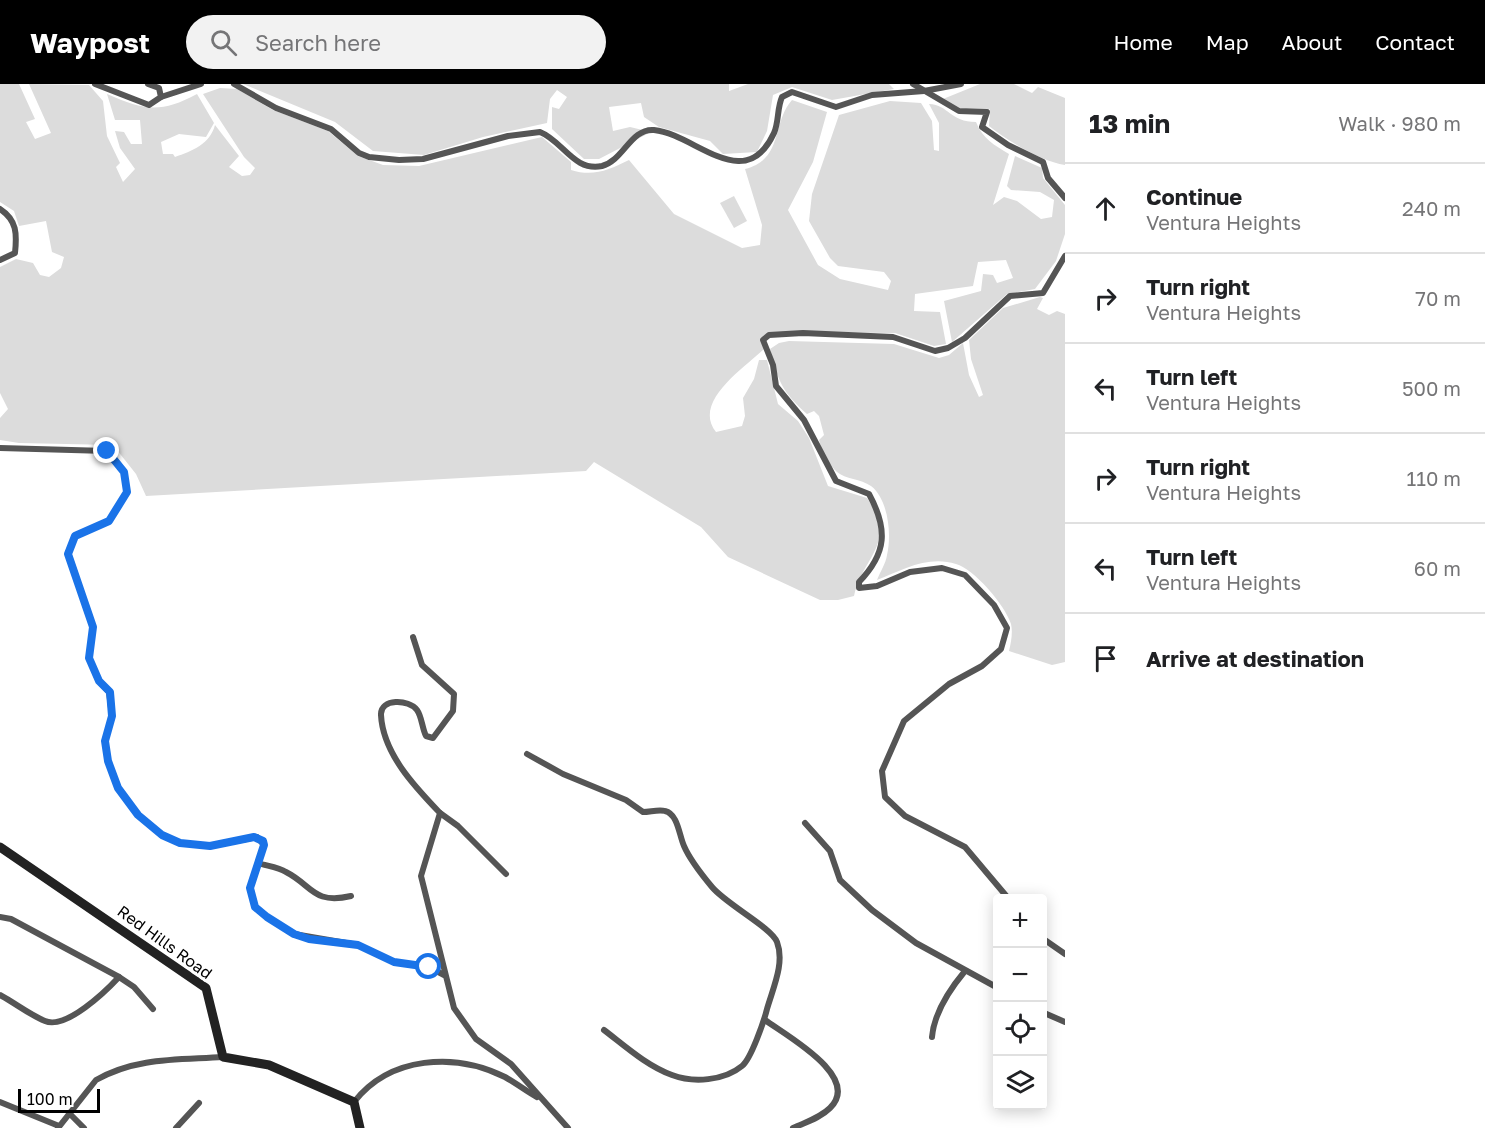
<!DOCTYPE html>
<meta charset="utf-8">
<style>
body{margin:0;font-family:"Golos Text",sans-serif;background:#f2f2f2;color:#202124}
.controls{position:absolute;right:18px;bottom:18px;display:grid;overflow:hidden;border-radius:6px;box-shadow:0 3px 15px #0003}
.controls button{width:54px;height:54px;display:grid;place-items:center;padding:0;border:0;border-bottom:2px solid #e0e0e0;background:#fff;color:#202124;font:30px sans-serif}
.scale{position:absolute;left:18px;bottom:15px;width:82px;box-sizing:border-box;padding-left:6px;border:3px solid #000;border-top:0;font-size:16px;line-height:21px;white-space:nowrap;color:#000;-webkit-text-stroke:4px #fff;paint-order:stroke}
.stop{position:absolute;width:18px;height:18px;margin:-14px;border:4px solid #1a73e8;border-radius:50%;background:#fff}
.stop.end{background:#1a73e8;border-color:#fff;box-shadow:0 2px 6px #0008}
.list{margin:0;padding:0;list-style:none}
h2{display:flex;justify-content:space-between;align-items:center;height:78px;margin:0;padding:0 24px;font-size:26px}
h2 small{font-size:20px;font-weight:400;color:#757577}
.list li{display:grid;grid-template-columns:39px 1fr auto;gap:18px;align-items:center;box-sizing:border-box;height:90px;padding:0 24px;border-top:2px solid #e0e0e0}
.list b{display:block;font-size:22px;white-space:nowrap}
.list p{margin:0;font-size:20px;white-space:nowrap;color:#757577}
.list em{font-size:20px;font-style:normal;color:#757577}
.icon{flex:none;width:33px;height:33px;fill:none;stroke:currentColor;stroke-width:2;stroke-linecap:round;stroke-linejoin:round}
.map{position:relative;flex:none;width:1065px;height:1044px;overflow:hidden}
header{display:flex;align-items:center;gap:36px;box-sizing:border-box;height:84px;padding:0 30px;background:#000;color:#fff}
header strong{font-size:28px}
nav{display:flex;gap:33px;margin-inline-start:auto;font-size:21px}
.search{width:420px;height:54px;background:#f2f2f2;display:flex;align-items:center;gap:15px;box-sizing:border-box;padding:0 21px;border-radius:33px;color:#757577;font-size:22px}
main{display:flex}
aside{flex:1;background:#fff}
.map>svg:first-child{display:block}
.green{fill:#dcdcdc}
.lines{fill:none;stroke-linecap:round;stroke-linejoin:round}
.street{stroke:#555;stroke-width:6}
.secondary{stroke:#222;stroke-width:9}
.route{stroke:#1a73e8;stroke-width:8}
.labels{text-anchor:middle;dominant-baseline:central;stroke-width:6;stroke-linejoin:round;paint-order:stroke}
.street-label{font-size:16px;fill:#000;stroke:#fff}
</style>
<header>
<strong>Waypost</strong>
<div class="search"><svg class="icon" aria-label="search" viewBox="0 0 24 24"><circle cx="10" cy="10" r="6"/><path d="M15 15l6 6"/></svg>Search here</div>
<nav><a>Home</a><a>Map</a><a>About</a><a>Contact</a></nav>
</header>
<main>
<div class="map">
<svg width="1065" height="1044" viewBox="0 0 1065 1044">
<rect width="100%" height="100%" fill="#fff"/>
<g class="green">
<path d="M0,0H19L35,35L26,38L35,55L51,49L29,0L89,1L103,17L107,52L120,79L116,83L123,98L135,85L120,64L115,47L124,48L131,60H142L140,36H115L107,10C144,26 160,30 197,10L214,39L206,53L179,50L161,58L163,70H173L175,73C192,67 210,60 215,41L239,72L229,83L242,92L250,91L255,84L244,73L203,10L220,4L237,5L273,26L328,47L358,72L383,81L419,82L542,53L571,78V86C593,93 609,86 629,76L674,130L742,164L760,161L762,141L745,85C784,75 771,40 792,16L827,28L813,78L788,126L818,181L840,195L888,206L891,197L884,188L838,182L830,174L809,137L812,110L839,31L890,17L921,19L932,37L934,66L939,67V39L929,20C949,21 950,38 976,38C983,55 994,61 1009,70L993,121L1004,113L1017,117L1041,135L1052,133L1054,116L1040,108L1011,106L1007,102L1015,72L1042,84L1043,94L1065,121V150L1056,177L1035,205L1007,210L952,258L944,217L981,207L983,190L993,191L997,199L1013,194L1006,176L978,178L973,202L915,210L914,227L940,228L946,260L934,262L895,249L770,248L762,254L764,265C744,284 692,318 716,348L742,342L745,332L743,314L754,295L759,276H767L778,320L798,337L809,354L828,402L867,414C898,461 863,471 854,512L838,516H820L728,473L701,443L594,378L586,387L146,412L136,390L113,361L19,359L0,356V334L8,325L0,309V183L16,175L33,179L40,191L49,193L61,184L64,173L52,168L46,137L19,142L14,127L0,118Z"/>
<polygon points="243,0 729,0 729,7 748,0 889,0 894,5 832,16 792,3 773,11 767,47 757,68 723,70 710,57 659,43 644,33 641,19 609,23 613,47 630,43 651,48 599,75 584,75 552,45 552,23 559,25 567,13 557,6 550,15 547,39 483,53 424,71 373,67 335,38"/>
<path d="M980,0H1014L1032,9L1038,3L1065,14V81C1042,78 1008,57 989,42L990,25L958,24L943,15Z"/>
<polygon points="734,112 747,137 734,144 720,119"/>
<path d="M1040,213L1043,214L1037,225L1049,231L1057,227L1065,230V578L1052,581L1009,567C1011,559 1013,548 1011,540C1005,521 974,485 956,480C928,471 902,486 877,496C880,488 886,479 887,471C892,450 888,415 871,402C861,395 845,395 837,388C829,381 821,365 819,356L824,351L819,332L814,327L807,330C782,308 778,297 770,265L779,259L789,257L894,260L939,274L949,271L963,259L969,291L979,313L983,311L971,275L969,256L1003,224Z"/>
</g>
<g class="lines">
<g class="street">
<polyline points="95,0 149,21 161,13 159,4 148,0"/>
<path d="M234,0L276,24L331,45L359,69L369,73L399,76L423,75L508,52L540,48C563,57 574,88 602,82C623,77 631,44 654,46C695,50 745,112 774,49C779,38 777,24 782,13L792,8L836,23L872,11L924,7L961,0"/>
<polyline points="913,0 959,27 987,28 982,43 1008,61 1043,78 1048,94 1065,114"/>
<polyline points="161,13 201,0"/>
<path d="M0,125C17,136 17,150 15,169L0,176"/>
<polyline points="0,364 107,367 124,388 127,408 109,437 75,452 68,469 93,543 89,574 99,597 109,608 112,632 105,657 108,677 118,704 138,731 162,751 180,759 210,762 257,753 264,761 250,804 255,823 267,833 294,850 358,861 394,878 429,883 444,891"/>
<path d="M413,553L422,581L454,610L453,627L433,654L426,652C422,644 422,633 417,626C409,615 380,614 381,631C383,670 416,704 440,729L421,792L454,924L476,955L511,980L568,1044"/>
<path d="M527,670L563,690L626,716L643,728C650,728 659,725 665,727C678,730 679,751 684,762C690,776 702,791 712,803C726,820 772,844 777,858C785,879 773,904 767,925C764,937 751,975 742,982C724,997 693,999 672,991C647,982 625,962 604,946"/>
<polyline points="440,729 458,742 506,790"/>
<polyline points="805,739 830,767 840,796 872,826 916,859 998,904"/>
<path d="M258,779C267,782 278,783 286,788C312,801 313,821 351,812"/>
<path d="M1008,814L965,763L905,732L885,713L882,687L904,637L949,600L982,582L1001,565L1007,544L994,521L965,491L942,484L910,488L877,502L859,504V498C887,469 888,445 869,410L836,397L804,336L776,302L773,281L763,256L769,251L803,249L893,253L935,267L948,264L965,254L1010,212L1043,209L1065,172"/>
<polyline points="0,833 11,835 119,893 134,903 153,925"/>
<polyline points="1042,854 1065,870"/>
<path d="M0,911C15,919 30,931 45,937C66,946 106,907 119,893"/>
<polyline points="1042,928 1065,938"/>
<path d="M765,936C787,952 862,993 830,1024C820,1034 806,1038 793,1044"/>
<path d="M932,953C934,930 950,905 965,887"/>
<polyline points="0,1018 59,1042"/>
<path d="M354,1018C390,972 455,968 505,993C516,999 526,1007 537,1013"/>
<polyline points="69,1029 84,1044"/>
<path d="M58,1044L96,996C136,973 179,976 223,973"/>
<polyline points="176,1044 199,1019"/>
</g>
<polyline class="secondary" points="0,763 206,904 223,973 269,981 354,1018 360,1044"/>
</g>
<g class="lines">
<polyline class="route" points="107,367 124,388 127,408 109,437 75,452 68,470 93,543 89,574 99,597 110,608 112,632 105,657 108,677 118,704 138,731 162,751 180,759 210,762 254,753 263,757 264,761 250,804 255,823 267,833 294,850 309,855 358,861 394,878 429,883"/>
</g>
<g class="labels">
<g class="street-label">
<text transform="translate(165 858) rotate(36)">Red Hills Road</text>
</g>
</g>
</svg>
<div class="controls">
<button>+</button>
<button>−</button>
<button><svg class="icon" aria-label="locate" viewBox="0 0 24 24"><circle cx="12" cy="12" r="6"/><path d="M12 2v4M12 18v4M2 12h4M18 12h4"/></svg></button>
<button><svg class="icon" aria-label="layers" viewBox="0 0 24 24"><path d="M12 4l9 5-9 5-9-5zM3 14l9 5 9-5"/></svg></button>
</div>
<div class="scale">100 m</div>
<div class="stop" style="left:429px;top:883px"></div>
<div class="stop end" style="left:107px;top:367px"></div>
</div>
<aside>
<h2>13 min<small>Walk · 980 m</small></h2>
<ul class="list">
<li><svg class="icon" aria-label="ahead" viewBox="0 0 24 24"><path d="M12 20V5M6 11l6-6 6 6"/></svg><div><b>Continue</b><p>Ventura Heights</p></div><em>240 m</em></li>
<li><svg class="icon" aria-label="right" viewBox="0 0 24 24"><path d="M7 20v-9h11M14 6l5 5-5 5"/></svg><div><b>Turn right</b><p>Ventura Heights</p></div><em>70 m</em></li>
<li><svg class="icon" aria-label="left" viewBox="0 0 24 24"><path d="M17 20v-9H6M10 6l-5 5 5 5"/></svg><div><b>Turn left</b><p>Ventura Heights</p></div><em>500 m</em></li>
<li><svg class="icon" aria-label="right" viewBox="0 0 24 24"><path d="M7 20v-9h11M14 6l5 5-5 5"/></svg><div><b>Turn right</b><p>Ventura Heights</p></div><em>110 m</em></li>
<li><svg class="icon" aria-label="left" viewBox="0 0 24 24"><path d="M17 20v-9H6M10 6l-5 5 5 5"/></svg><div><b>Turn left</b><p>Ventura Heights</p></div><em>60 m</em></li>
<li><svg class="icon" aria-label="arrive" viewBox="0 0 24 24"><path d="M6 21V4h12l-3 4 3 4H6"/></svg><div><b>Arrive at destination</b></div></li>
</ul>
</aside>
</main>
